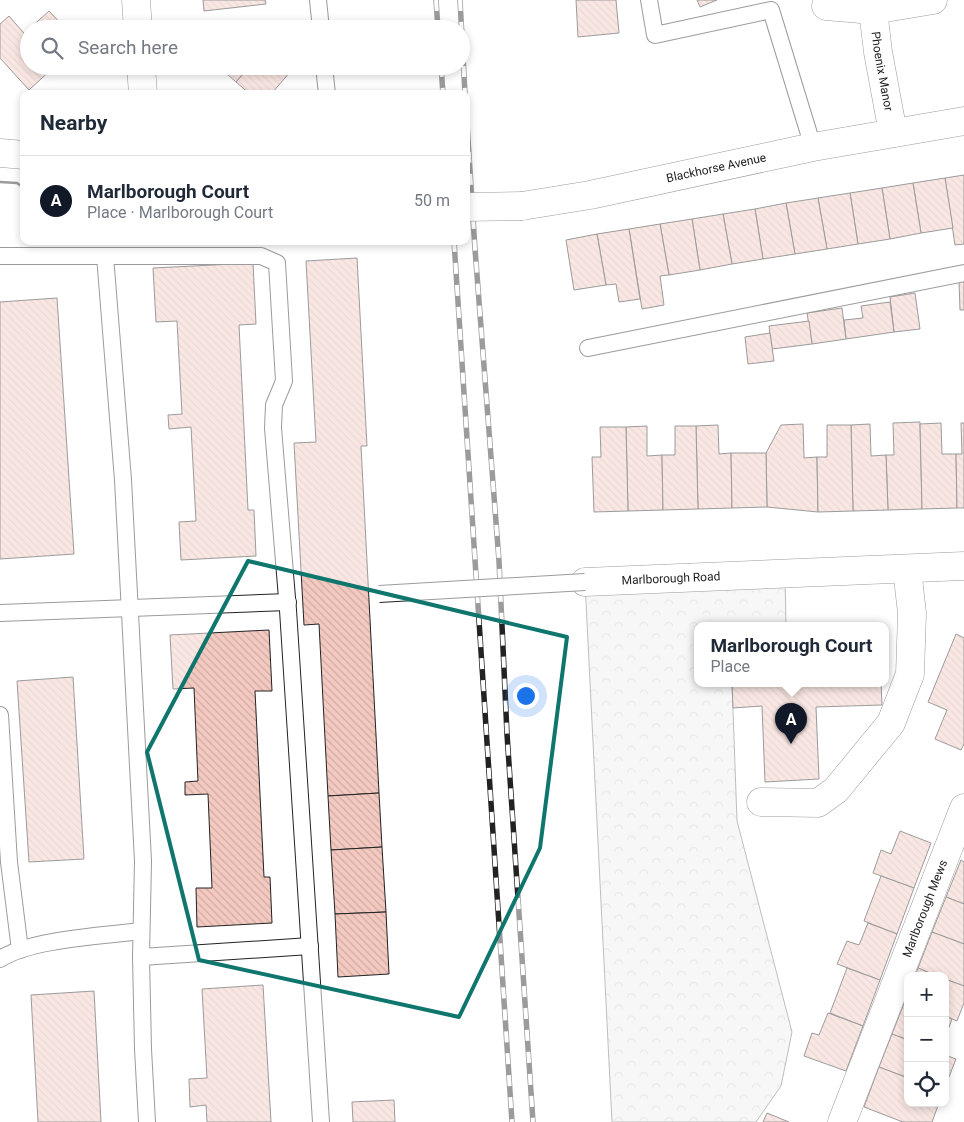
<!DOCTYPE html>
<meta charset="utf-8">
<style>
body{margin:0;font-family:Roboto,sans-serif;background:#f2f2f3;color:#1f2937}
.controls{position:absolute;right:15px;bottom:15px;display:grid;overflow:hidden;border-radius:10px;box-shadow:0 2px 8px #0003}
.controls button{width:45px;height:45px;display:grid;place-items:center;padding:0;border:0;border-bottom:1px solid #e0e1e3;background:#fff;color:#1f2937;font:25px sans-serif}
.you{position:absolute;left:525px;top:695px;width:18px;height:18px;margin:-12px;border:4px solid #fff;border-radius:50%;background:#1a73e8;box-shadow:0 0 0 8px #1a73e833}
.badge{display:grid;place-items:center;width:32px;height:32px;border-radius:50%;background:#111827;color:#fff;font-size:16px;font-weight:700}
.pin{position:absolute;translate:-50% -41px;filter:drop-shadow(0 1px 2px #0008)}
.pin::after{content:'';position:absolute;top:26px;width:18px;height:15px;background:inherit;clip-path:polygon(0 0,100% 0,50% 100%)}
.popup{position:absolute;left:694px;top:622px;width:195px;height:65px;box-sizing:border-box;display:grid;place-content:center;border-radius:10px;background:#fff;filter:drop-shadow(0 1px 4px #0005);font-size:16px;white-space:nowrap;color:#747a83}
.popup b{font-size:19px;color:#1f2937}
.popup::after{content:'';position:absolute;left:50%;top:100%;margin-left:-10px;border:10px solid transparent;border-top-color:#fff}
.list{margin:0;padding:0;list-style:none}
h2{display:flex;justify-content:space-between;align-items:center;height:65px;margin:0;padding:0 20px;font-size:21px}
h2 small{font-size:16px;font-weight:400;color:#747a83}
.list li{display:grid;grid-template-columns:32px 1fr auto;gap:15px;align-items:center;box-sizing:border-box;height:90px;padding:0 20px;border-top:1px solid #e0e1e3}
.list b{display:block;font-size:19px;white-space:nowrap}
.list p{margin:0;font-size:16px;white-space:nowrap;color:#747a83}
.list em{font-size:16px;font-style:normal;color:#747a83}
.icon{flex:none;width:28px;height:28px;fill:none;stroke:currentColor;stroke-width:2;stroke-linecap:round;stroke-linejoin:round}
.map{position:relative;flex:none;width:964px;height:1122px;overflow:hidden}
.search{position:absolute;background:#fff;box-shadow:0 2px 8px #0003;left:20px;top:20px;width:450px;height:55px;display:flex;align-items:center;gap:12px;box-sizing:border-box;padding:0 18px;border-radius:28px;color:#747a83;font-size:19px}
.panel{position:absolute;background:#fff;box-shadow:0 2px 8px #0003;left:20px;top:90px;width:450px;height:155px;border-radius:10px}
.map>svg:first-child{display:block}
.forest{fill:url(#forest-crowns);stroke:#6f6f6f}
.building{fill:url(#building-back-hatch);stroke:#222}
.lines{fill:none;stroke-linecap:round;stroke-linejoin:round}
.lane-casing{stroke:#222;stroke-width:18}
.street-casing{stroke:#222;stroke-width:29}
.secondary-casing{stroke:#222;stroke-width:29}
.lane{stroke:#fff;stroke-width:16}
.street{stroke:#fff;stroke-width:28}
.secondary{stroke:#fff;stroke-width:28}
.rail-casing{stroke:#222;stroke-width:5.5}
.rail{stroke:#fff;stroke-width:4;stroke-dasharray:11;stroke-linecap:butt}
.lane-bridge-casing{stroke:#222;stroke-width:18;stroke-linecap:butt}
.secondary-bridge-casing{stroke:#222;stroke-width:29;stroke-linecap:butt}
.lane-bridge{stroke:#fff;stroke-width:16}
.secondary-bridge{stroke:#fff;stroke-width:28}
.wall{stroke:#222;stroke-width:2.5}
.marked{fill:none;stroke:#0f766e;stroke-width:4;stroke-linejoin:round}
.labels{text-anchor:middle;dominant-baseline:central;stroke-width:4;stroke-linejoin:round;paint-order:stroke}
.street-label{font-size:12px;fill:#222;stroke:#fff}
</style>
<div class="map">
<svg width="964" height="1122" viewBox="0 0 964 1122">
<defs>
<pattern id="forest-crowns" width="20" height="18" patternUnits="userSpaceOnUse" patternTransform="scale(1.25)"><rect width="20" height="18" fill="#eee"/><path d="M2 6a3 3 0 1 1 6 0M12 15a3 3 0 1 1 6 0" fill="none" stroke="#ccc"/></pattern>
<pattern id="building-back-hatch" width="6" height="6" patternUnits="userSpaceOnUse" patternTransform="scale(1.25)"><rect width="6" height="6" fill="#f3c9c0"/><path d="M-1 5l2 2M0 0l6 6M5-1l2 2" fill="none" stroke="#d0aca5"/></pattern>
</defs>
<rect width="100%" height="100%" fill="#fff"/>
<polygon class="forest" points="785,574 786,625 697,625 697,683 732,683 737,821 792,1032 781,1086 756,1122 612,1122 585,582"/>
<g class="building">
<polygon points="203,0 265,0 266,4 204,11"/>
<polygon points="576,0 616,0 619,33 578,37"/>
<polygon points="697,0 717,0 700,7"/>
<polygon points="49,11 66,29 29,29"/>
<polygon points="9,16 29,39 29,66 54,67 29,90 0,58 0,24"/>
<polygon points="218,66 250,66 236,82"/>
<polygon points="250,66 286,66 291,71 271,94 250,94 236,82"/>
<polygon points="964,175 964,244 955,245 945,178"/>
<polygon points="945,178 953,228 921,233 913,183"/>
<polygon points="913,183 921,233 890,239 882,188"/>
<polygon points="882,188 890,239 858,244 850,193"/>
<polygon points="850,193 858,244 827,249 818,198"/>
<polygon points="818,198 827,249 795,254 786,203"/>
<polygon points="786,203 795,254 763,259 755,209"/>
<polygon points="755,209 763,259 732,264 723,214"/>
<polygon points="723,214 732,264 700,270 692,219"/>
<polygon points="692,219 700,270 669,275 660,224"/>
<polygon points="660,224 669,275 660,276 664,305 642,309 629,229"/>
<polygon points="629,229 640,299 619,302 616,284 606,285 597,234"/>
<polygon points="597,234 606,285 574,290 566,240"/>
<polygon points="357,258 367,446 361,446 379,793 328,796 319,624 304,625 294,443 316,442 306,261"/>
<polygon points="253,263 256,324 239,325 248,510 254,510 256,556 181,560 179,522 196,521 191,427 169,429 168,415 182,414 177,321 156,322 153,268"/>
<polygon points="964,280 964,310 960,310 959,281"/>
<polygon points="915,293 920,329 894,332 890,297"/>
<polygon points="57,298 74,554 0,559 0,302"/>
<polygon points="890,302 894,332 846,339 844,320 863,318 861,306"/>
<polygon points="842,308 846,339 812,344 807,313"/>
<polygon points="809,321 812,344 772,349 769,326"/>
<polygon points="770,333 774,361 748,364 745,337"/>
<polygon points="920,422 922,509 888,510 886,455 894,455 893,423"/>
<polygon points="941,423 942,454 956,454 957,508 922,509 920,424"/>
<polygon points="961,423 964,423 964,508 957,508 956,454 962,454"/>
<polygon points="803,424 804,458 817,457 818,512 767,507 766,453 781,425"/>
<polygon points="870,424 871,456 886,455 888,510 853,511 851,425"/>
<polygon points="718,425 719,454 731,453 732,508 698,509 696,426"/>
<polygon points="827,425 851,425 853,511 818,512 817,457 827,457"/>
<polygon points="647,426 647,456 662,455 663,510 628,511 626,427"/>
<polygon points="675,426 696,426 698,509 663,510 662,455 675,455"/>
<polygon points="600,427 626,427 628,511 594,512 592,457 601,457"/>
<polygon points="731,453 766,453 767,507 732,508"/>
<polygon points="269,630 272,691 255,691 264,877 270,877 272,923 197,927 196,888 212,888 208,794 185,795 185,782 198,781 194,688 173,689 170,635"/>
<polygon points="956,634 964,638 964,744 961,750 935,739 947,710 928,702"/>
<polygon points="73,677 84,859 29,862 17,681"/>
<polygon points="732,683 881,683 882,705 816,707 819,779 765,782 762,706 733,708"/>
<polygon points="379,793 382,847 331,850 328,796"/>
<polygon points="900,831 931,843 914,888 873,873 881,850 891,854"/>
<polygon points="382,847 386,912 335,914 331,850"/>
<polygon points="961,860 964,862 964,904 946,897"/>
<polygon points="881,876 914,888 897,934 864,921"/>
<polygon points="946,897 964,904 964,944 932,932"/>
<polygon points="386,912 389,974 338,977 335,914"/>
<polygon points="868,923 897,934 880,980 837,964 847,941 859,945"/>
<polygon points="932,932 964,944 964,986 945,979 945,976 937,976 918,968"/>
<polygon points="847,968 880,980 863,1026 830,1013"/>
<polygon points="918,968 937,976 915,976"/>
<polygon points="945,979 964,986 964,1003 957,1021 945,1016"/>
<polygon points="263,985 271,1122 207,1122 206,1105 190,1107 189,1079 207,1078 202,989"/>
<polygon points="94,991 101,1122 38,1122 31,995"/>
<polygon points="905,1001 908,1002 908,1040 892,1034"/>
<polygon points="828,1013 863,1026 846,1071 804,1056 812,1033 819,1035"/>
<polygon points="945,1016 952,1019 945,1038"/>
<polygon points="892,1034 908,1040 908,1078 879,1067"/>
<polygon points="945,1055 956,1059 945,1087"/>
<polygon points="879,1067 908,1078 908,1103 939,1103 932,1122 903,1122 864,1107"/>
<polygon points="394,1100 395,1122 353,1122 352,1102"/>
<polygon points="767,1113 789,1122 763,1122"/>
</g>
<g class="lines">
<defs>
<g id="lane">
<polyline points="318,0 321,29"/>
<polyline points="649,0 655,35 771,10 813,147"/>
<polyline points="324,66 327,94"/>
<polyline points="0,256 261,256 277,263 284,381 274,405 273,428 288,610 321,1122"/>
<polyline points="105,256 123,480 143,861 141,957 143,1049 147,1122"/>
<polyline points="588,348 964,273"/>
<polyline points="0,613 288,602"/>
<polyline points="0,715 9,862 20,950"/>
<polyline points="141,957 310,946"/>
<path d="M0,959C31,939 103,936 141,931"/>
</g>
<g id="street">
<polyline points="136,0 138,29"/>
<polyline points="826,6 873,10 933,0"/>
<path id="s1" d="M873,10L878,52L893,133"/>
<polyline points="141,66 143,94"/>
<path id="s2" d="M585,582L964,566"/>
<polyline points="761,802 818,803 836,790 891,723 910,674 912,613 907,569"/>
<path id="s3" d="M842,1122L964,808"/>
</g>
<g id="secondary">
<polyline points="0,153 24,155"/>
<path id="s4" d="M522,206L590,195L813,147L964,121"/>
</g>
</defs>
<use href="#lane" class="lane-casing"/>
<use href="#street" class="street-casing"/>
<use href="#secondary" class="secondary-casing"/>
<use href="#lane" class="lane"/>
<use href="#street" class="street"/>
<use href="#secondary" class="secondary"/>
<defs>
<g id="rail">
<polyline points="436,0 438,29"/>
<polyline points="460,0 465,94"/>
<polyline points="441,66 443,94"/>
<polyline points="466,108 475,249 499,561 507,734 533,1122"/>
<polyline points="454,241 512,1122"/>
</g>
</defs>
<use href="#rail" class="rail-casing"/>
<use href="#rail" class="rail"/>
<defs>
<polyline id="lane-bridge" points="379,594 585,582"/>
<polyline id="secondary-bridge" points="466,207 522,206"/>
</defs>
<use href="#lane-bridge" class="lane-bridge-casing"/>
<use href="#secondary-bridge" class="secondary-bridge-casing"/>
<use href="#lane-bridge" class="lane-bridge"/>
<use href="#secondary-bridge" class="secondary-bridge"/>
<polyline class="wall" points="0,182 17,183 24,188"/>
</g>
<path d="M0 0H964V1122H0ZM248,561L567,637L540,848L459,1017L199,960L147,752Z" fill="#fff" fill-opacity=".55" fill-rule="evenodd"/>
<path class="marked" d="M248,561L567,637L540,848L459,1017L199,960L147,752Z"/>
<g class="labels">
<g class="street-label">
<text stroke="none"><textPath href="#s1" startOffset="62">Phoenix Manor</textPath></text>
<text stroke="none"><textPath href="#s4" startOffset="198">Blackhorse Avenue</textPath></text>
<text stroke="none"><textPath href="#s2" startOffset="86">Marlborough Road</textPath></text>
<text stroke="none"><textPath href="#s3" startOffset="229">Marlborough Mews</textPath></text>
</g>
</g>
</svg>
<div class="controls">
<button>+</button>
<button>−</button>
<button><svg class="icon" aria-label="locate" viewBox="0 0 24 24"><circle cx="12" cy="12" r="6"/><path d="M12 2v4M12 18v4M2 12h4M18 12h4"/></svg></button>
</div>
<div class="you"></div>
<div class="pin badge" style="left:791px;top:744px">A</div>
<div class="popup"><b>Marlborough Court</b>Place</div>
<div class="search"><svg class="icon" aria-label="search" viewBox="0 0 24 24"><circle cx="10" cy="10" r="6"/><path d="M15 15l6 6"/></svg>Search here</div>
<section class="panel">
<h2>Nearby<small></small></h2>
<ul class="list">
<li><span class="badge">A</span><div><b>Marlborough Court</b><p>Place · Marlborough Court</p></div><em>50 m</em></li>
</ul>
</section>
</div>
